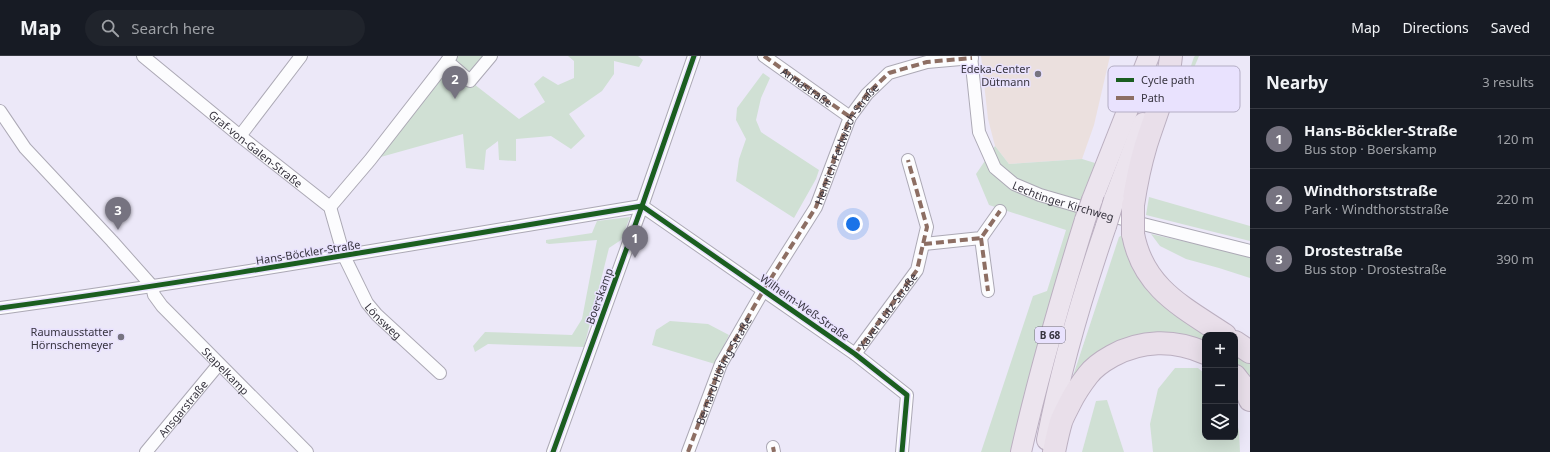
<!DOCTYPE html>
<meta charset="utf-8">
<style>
body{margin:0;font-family:"Noto Sans",sans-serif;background:#20242c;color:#f1f3f6}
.controls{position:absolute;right:12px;bottom:12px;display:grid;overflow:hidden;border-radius:8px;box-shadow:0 4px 16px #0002}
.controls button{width:36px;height:36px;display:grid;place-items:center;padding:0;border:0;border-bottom:1px solid #363941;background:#171b24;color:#f1f3f6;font:20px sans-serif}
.you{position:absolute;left:853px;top:168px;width:14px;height:14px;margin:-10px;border:3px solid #fff;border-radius:50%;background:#1a73e8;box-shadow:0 0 0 6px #1a73e833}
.badge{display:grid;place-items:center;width:26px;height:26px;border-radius:50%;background:#767380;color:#fff;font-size:13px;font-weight:700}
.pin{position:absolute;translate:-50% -33px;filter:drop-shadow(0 1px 2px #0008)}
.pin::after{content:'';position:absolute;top:21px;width:14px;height:12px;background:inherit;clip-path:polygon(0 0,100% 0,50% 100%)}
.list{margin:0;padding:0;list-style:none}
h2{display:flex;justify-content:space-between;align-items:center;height:52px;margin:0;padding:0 16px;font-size:17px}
h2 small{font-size:13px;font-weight:400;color:#9ea1a6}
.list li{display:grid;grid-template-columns:26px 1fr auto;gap:12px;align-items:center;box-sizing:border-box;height:60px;padding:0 16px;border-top:1px solid #363941}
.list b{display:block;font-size:15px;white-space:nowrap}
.list p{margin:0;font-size:13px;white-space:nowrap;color:#9ea1a6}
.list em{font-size:13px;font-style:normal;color:#9ea1a6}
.icon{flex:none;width:22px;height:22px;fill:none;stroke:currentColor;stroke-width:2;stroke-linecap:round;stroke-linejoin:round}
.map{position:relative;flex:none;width:1250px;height:396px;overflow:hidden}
header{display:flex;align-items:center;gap:24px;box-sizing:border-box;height:56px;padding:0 20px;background:#171b24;border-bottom:1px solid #363941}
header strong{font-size:19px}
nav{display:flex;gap:22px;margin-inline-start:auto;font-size:14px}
.search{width:280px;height:36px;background:#20242c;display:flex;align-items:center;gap:10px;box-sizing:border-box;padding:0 14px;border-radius:22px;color:#9ea1a6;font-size:15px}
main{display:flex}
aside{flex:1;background:#171b24}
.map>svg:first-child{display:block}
.commercial{fill:#ebe0de}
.green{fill:#d0e0d4}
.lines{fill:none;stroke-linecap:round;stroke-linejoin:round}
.minor-casing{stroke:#aca9b5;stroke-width:14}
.trunk-casing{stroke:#bbafc0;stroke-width:22}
.motorway-casing{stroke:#bbafc0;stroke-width:24}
.minor{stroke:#fcfcfe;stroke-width:12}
.trunk{stroke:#ece4ee;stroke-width:20}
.motorway{stroke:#e9dfea;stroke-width:22}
.trunk-bridge-casing{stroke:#bbafc0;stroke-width:22;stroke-linecap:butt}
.motorway-bridge-casing{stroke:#bbafc0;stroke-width:24;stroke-linecap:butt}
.trunk-bridge{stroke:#ece4ee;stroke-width:20}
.motorway-bridge{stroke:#e9dfea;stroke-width:22}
.quiet{stroke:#8d6e63;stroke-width:4;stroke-dasharray:8 4;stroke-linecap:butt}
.cycleway-casing{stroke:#e9e2fe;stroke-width:8}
.cycleway{stroke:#1b5e20;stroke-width:5}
.poi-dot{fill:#767380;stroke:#e9e2fe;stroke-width:1.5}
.labels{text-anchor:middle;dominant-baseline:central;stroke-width:3;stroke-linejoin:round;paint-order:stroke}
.shield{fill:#e9e2fe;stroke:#6c6878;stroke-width:1}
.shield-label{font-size:10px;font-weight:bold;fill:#37343f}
.poi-label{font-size:11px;fill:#37343f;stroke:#e9e2fe;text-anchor:end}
.street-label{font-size:11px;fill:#37343f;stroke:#e9e2fe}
.key{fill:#e9e2fe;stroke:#b4aec5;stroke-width:1}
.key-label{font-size:11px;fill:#37343f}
</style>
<header>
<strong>Map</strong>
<div class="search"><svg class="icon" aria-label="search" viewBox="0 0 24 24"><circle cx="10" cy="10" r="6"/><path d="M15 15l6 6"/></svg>Search here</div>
<nav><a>Map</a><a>Directions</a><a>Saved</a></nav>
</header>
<main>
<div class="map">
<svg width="1250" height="396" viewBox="0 0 1250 396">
<rect width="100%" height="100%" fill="#ece8f8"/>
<polygon class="commercial" points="981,0 1110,0 1094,69 1082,103 1009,108 995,90 988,63"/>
<g class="green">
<polygon points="451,0 491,0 470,25 519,63 545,46 534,28 543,20 558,29 574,22 574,5 568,0 638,0 643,4 639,11 614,5 614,18 602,35 569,58 585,80 571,93 551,80 516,83 516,105 499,104 498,85 486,94 484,114 466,112 463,78 370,104"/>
<polygon points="1195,0 1199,0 1176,54 1194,1"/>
<polygon points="763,17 770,22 761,42 756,64 761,76 819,114 816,123 794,162 736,125 739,103 746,83 736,64 737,52"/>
<polygon points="995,90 1009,108 1082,103 1095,107 1037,293 1010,396 981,396 1033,240 1047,235 1066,174 989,149 976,118"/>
<polygon points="1149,141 1250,170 1250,185 1146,159"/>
<polygon points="630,161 621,184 609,192 584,291 488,288 475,296 473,290 485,276 572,279 582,263 597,184 549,188 546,187 546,184 592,177 597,165"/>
<polygon points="1124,178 1205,279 1205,290 1153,279 1071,326 1119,181"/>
<polygon points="1151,178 1250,200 1250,222 1219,212 1186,203 1160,190"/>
<polygon points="670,265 708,268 729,279 715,308 652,289 656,274"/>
<polygon points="1235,295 1250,304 1250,331 1235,311"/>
<polygon points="1175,312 1198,312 1205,318 1205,381 1235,381 1235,360 1239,375 1240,396 1153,396 1150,368 1158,333"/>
<polygon points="1107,344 1124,396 1082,396 1096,345"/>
</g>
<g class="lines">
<defs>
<g id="minor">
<path id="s1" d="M143,0L240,80L330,151L344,200L367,247L377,259L440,317"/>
<polyline points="764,0 850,61"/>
<path id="s2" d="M971,0L979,76L995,112L1014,128L1040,139L1119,162L1250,195"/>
<polyline points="447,5 470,25 491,0"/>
<path id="s3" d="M0,55L25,92L112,185L152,230L154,239L162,250L307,396"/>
<polyline points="240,80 301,0"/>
<polyline points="330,151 370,104 451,0"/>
<polyline points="981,182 988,235"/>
<polyline points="924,188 981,182 1000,155"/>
<path d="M0,252C215,223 428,185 642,150L855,298L907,339L902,396"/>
<path id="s4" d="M855,298L917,214L927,171L908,104"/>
<polyline points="773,391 774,396"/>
<path id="s5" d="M146,396L219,308"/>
<polyline points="553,396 642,150 694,0"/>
<polyline points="688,396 721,308 763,235 816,151 850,61 867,38 889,17 927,6 972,2"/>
</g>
<g id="trunk">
<polyline points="1092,144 1149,0"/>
<polyline points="1114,144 1143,67"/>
<path d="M1047,384C1061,311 1082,240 1106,170"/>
<path d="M1021,396C1039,317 1061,241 1085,164"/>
</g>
<g id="motorway">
<path d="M1133,149C1136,129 1140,109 1146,89C1155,60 1168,31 1171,0"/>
<path d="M1133,178C1143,232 1183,251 1225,279"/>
<polyline points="1235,286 1250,296"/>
<polyline points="1235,320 1246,334 1250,344"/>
<path d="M1054,396C1056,386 1058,376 1061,366C1063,360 1067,353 1070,347C1075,337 1081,328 1088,319C1094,311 1103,305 1112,300C1141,284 1174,283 1205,297"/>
</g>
</defs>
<use href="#minor" class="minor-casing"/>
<use href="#trunk" class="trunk-casing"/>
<use href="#motorway" class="motorway-casing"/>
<use href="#minor" class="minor"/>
<use href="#trunk" class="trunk"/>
<use href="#motorway" class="motorway"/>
<defs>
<g id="trunk-bridge">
<polyline points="1085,164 1092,144"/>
<polyline points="1106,170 1114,144"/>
</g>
<polyline id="motorway-bridge" points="1133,149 1133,178"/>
</defs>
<use href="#trunk-bridge" class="trunk-bridge-casing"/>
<use href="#motorway-bridge" class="motorway-bridge-casing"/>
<use href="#trunk-bridge" class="trunk-bridge"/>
<use href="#motorway-bridge" class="motorway-bridge"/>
<g class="quiet">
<path id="s6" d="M764,0L850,61"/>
<polyline points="981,182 988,235"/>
<polyline points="924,188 981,182 1000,155"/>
<polyline points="855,298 917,214 927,171 908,104"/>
<polyline points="773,391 774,396"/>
<path id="s7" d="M688,396L721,308L763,235L816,151L850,61L867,38L889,17L927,6L972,2"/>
</g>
<defs>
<g id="cycleway">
<path d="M0,252C215,223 428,185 642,150L855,298L907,339L902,396"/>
<polyline points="553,396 642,150 694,0"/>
</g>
</defs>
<use href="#cycleway" class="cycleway-casing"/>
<use href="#cycleway" class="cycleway"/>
</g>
<g class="poi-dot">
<circle cx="1038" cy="18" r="4"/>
<circle cx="121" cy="281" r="4"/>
</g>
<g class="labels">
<rect class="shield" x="1035" y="271" width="30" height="16" rx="3"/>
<g class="shield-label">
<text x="1050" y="279">B 68</text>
</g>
<g class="poi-label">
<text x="1030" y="12">Edeka-Center<tspan x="1030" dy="13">Dütmann</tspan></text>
<text x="113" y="275">Raumausstatter<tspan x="113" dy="13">Hörnschemeyer</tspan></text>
</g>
<g class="street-label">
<text stroke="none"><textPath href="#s6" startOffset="53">Annastraße</textPath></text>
<text stroke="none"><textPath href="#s7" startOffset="348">Heinrich-Feldwisch-Straße</textPath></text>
<text stroke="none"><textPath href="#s1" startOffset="146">Graf-von-Galen-Straße</textPath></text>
<text stroke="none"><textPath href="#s2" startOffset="193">Lechtinger Kirchweg</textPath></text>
<text transform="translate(308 196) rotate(-9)">Hans-Böckler-Straße</text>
<text transform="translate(599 240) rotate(-70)">Boerskamp</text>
<text transform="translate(805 251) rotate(35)">Wilhelm-Weß-Straße</text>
<text stroke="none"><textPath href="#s4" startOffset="54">Xaver-Lütz-Straße</textPath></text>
<text stroke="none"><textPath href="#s1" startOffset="368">Lönsweg</textPath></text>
<text stroke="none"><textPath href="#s3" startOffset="346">Stapelkamp</textPath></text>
<text stroke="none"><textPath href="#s7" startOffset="89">Bernard-Höting-Straße</textPath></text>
<text stroke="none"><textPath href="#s5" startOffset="57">Ansgarstraße</textPath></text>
</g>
</g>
<rect x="1108" y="10" width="132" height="46" rx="6" class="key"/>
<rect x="1116" y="22" width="18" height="4" fill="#1b5e20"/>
<rect x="1116" y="40" width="18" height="4" fill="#8d6e63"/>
<g class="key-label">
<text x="1141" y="28">Cycle path</text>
<text x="1141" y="46">Path</text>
</g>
</svg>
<div class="controls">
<button>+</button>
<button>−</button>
<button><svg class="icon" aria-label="layers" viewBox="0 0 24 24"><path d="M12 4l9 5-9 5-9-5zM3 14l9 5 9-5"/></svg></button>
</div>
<div class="you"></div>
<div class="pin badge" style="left:635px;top:202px">1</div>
<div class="pin badge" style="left:455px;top:43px">2</div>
<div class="pin badge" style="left:118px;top:174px">3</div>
</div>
<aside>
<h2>Nearby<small>3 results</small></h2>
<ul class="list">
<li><span class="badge">1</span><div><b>Hans-Böckler-Straße</b><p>Bus stop · Boerskamp</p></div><em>120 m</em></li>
<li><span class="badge">2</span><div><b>Windthorststraße</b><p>Park · Windthorststraße</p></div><em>220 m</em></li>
<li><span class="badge">3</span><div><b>Drostestraße</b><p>Bus stop · Drostestraße</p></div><em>390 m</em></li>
</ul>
</aside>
</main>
